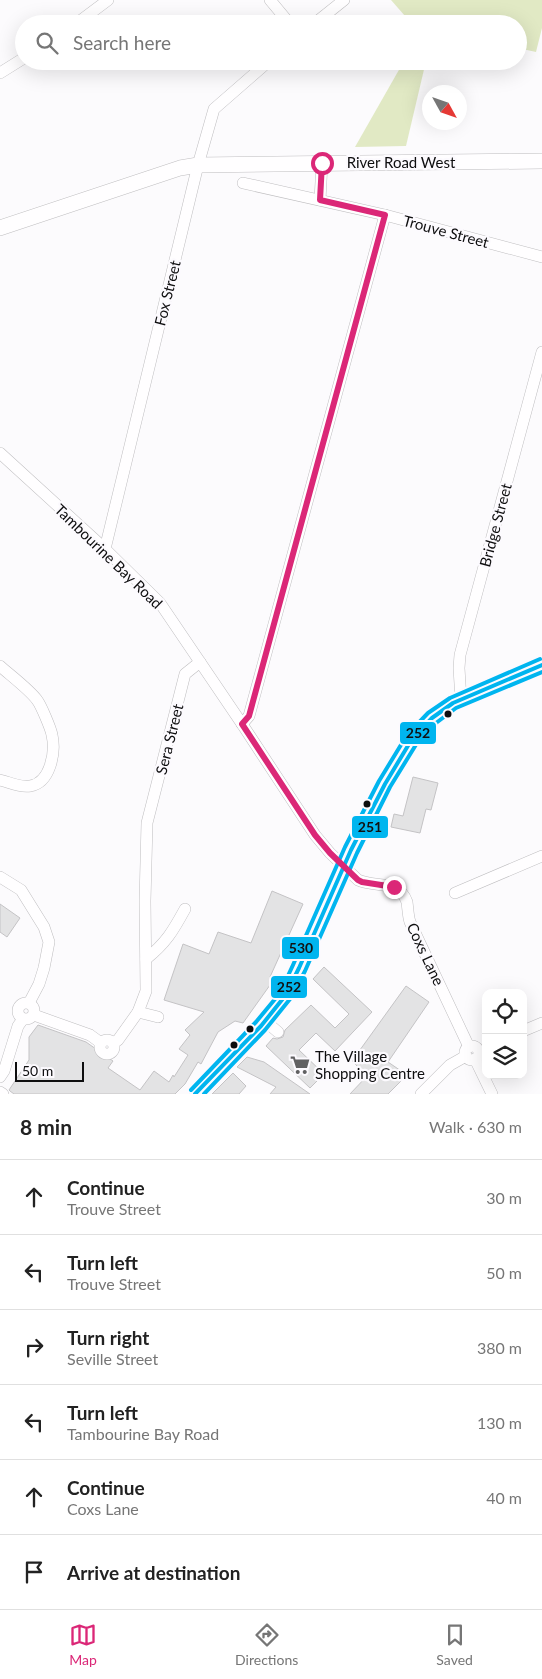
<!DOCTYPE html>
<meta charset="utf-8">
<style>
body{margin:0;font-family:Lato,sans-serif;background:#f2f2f2;color:#222}
.controls{position:absolute;right:15px;bottom:15px;display:grid;overflow:hidden;border-radius:10px;box-shadow:0 5px 20px #0002}
.controls button{width:45px;height:45px;display:grid;place-items:center;padding:0;border:0;border-bottom:1px solid #e0e0e0;background:#fff;color:#222;font:25px sans-serif}
.compass{position:absolute;left:422px;top:85px;width:45px;height:45px;border-radius:50%;background:#fff;box-shadow:0 5px 20px #0002;rotate:130deg}
.scale{position:absolute;left:15px;bottom:12px;width:69px;box-sizing:border-box;padding-left:5px;border:2px solid #0e0e0f;border-top:0;font-size:14px;line-height:18px;white-space:nowrap;color:#0e0e0f;-webkit-text-stroke:4px #fcfafe;paint-order:stroke}
.stop{position:absolute;width:15px;height:15px;margin:-11px;border:4px solid #db2777;border-radius:50%;background:#fff}
.stop.end{background:#db2777;border-color:#fff;box-shadow:0 1px 5px #0008}
.list{margin:0;padding:0;list-style:none}
h2{display:flex;justify-content:space-between;align-items:center;height:65px;margin:0;padding:0 20px;font-size:21px}
h2 small{font-size:16px;font-weight:400;color:#767676}
.list li{display:grid;grid-template-columns:32px 1fr auto;gap:15px;align-items:center;box-sizing:border-box;height:75px;padding:0 20px;border-top:1px solid #e0e0e0}
.list b{display:block;font-size:19px;white-space:nowrap}
.list p{margin:0;font-size:16px;white-space:nowrap;color:#767676}
.list em{font-size:16px;font-style:normal;color:#767676}
.icon{flex:none;width:28px;height:28px;fill:none;stroke:currentColor;stroke-width:2;stroke-linecap:round;stroke-linejoin:round}
.map{position:relative;flex:none;width:542px;height:1094px;overflow:hidden}
.search{position:absolute;background:#fff;box-shadow:0 5px 20px #0002;left:15px;right:15px;top:15px;height:55px;display:flex;align-items:center;gap:12px;box-sizing:border-box;padding:0 18px;border-radius:28px;color:#767676;font-size:19px}
.sheet{height:515px;background:#fff}
nav{display:flex;justify-content:space-around;align-items:center;box-sizing:border-box;height:70px;border-top:1px solid #e0e0e0;background:#fff;font-size:14px;color:#767676}
nav a{display:grid;justify-items:center;gap:2px}
nav .on{color:#db2777}
.map>svg:first-child{display:block}
.green{fill:#e1e9c4}
.building{fill:#e3e3e4;stroke:#c4c3c5}
.lines{fill:none;stroke-linecap:round;stroke-linejoin:round}
.minor-casing{stroke:#bfbec0;stroke-width:12}
.major-casing{stroke:#bfbec0;stroke-width:16}
.minor{stroke:#fffeff;stroke-width:11}
.major{stroke:#fffeff;stroke-width:15}
.bus-1-casing{stroke:#fcfafe;stroke-width:8}
.bus-2-casing{stroke:#fcfafe;stroke-width:8}
.bus-3-casing{stroke:#fcfafe;stroke-width:8}
.bus-1{stroke:#00b5ef;stroke-width:4}
.bus-2{stroke:#00b5ef;stroke-width:4}
.bus-3{stroke:#00b5ef;stroke-width:4}
.route{stroke:#db2777;stroke-width:6}
.bus-dot{fill:#0e0e0f;stroke:#fcfafe;stroke-width:2}
.labels{text-anchor:middle;dominant-baseline:central;stroke-width:4.5;stroke-linejoin:round;paint-order:stroke}
.street-label{font-size:15px;fill:#0e0e0f;stroke:#fcfafe}
.poi-label{font-size:15px;fill:#0e0e0f;stroke:#fcfafe;text-anchor:start}
.line-badge{stroke:#fcfafe;stroke-width:2}
.pale-badge-label{font-size:14px;text-anchor:middle;font-weight:bold;fill:#111}
</style>
<div class="map">
<svg width="542" height="1094" viewBox="0 0 542 1094">
<rect width="100%" height="100%" fill="#fcfbfd"/>
<g class="green">
<polygon points="391,0 542,0 542,28 536,52 518,48 518,24 412,24"/>
<polygon points="404,61 426,61 406,146 355,147"/>
</g>
<g class="building">
<polygon points="413,777 438,783 431,810 426,809 420,833 391,827 394,814 403,816"/>
<polygon points="272,891 303,904 270,977 275,978 243,1023 235,1021 218,1032 201,1064 198,1062 185,1084 175,1094 14,1094 10,1091 9,1090 29,1060 29,1037 38,1025 86,1042 113,1061 108,1068 140,1090 154,1071 169,1082 173,1075 174,1077 188,1055 179,1049 190,1035 185,1030 204,1012 164,1000 183,944 209,954 218,932 251,943"/>
<polygon points="0,904 20,918 7,937 0,932"/>
<polygon points="324,967 372,1012 335,1051 316,1033 299,1050 324,1074 310,1088 266,1046 273,1038 277,1039 283,1037 285,1030 311,1005 335,1028 349,1014 313,979"/>
<polygon points="406,986 429,1002 388,1062 407,1075 388,1094 350,1094 367,1076 352,1061"/>
<polygon points="247,1057 264,1062 310,1094 270,1094 276,1087 237,1067"/>
<polygon points="233,1073 246,1086 239,1094 212,1094"/>
</g>
<g class="lines">
<defs>
<g id="minor">
<polyline points="270,0 290,24"/>
<polyline points="76,24 108,0"/>
<polyline points="314,24 344,0"/>
<polyline points="0,73 24,58"/>
<polyline points="243,183 385,215 542,257"/>
<polyline points="320,200 322,163"/>
<path d="M0,453L105,549L160,603L242,724L315,835L330,853L358,880C375,888 399,879 407,902C408,909 408,916 410,922L469,1047"/>
<polyline points="105,549 198,165 214,109 269,61"/>
<path d="M0,666C10,675 30,690 37,700C41,705 51,729 52,735C56,753 50,783 30,786C20,788 9,782 0,780"/>
<polyline points="461,700 459,668 460,655 542,352"/>
<polyline points="242,724 249,716 385,215"/>
<polyline points="0,877 21,890 44,927 49,942 44,968 39,984 29,1003"/>
<polyline points="455,893 542,856"/>
<path d="M146,959C166,943 173,931 185,909"/>
<circle cx="26" cy="1011" r="8"/>
<polyline points="138,1012 158,1017"/>
<polyline points="34,1015 90,1035 101,1043"/>
<polyline points="265,1021 278,1032"/>
<polyline points="523,1031 542,1023"/>
<circle cx="107" cy="1047" r="7"/>
<polyline points="113,1043 118,1040 138,1012 146,991 145,901 147,823 185,674 200,662"/>
<circle cx="472" cy="1053" r="7"/>
<polyline points="475,1059 492,1094"/>
<polyline points="0,1077 4,1071 18,1026 23,1019"/>
<polyline points="0,1092 3,1094"/>
<polyline points="195,1094 261,1026 285,996 299,968 351,850 385,784 412,739 432,718 453,703 542,665"/>
<polyline points="421,1094 450,1065 466,1056"/>
</g>
<polyline id="major" points="0,228 180,168 198,165 542,161"/>
</defs>
<use href="#minor" class="minor-casing"/>
<use href="#major" class="major-casing"/>
<use href="#minor" class="minor"/>
<use href="#major" class="major"/>
<defs>
<polyline id="bus-1" points="195,1094 261,1026 285,996 299,968 351,850 385,784 412,739 432,718 453,703 542,665"/>
<polyline id="bus-2" points="204,1094 265,1030 290,999 305,971 357,853 390,787 417,743 436,723 456,708 542,672"/>
<polyline id="bus-3" points="191,1090 256,1022 280,993 293,965 345,847 379,781 407,735 428,713 450,698 540,659"/>
</defs>
<use href="#bus-1" class="bus-1-casing"/>
<use href="#bus-2" class="bus-2-casing"/>
<use href="#bus-3" class="bus-3-casing"/>
<use href="#bus-1" class="bus-1"/>
<use href="#bus-2" class="bus-2"/>
<use href="#bus-3" class="bus-3"/>
</g>
<g class="lines">
<polyline class="route" points="322,163 320,200 385,215 249,716 242,724 315,835 330,853 358,880 362,882 394,887"/>
</g>
<defs>
<symbol id="supermarket-bare" viewBox="-9 -9 18 18"><path d="M-6-5.5h2.5l.6 2H6L4.5 2H-2.5L-4.4-4H-6ZM-1.5 3.2a1.3 1.3 0 1 0 .1 0ZM3 3.2a1.3 1.3 0 1 0 .1 0Z" fill="#616162" stroke="#fcfafe" stroke-width="2.5" paint-order="stroke"/></symbol>
</defs>
<g fill-rule="evenodd">
<use href="#supermarket-bare" x="286" y="1051" width="28" height="28"/>
</g>
<g class="bus-dot">
<circle cx="448" cy="714" r="4.5"/>
<circle cx="367" cy="804" r="4.5"/>
<circle cx="250" cy="1029" r="4.5"/>
<circle cx="234" cy="1045" r="4.5"/>
</g>
<g class="labels">
<g class="street-label">
<text x="401" y="162">River Road West</text>
<text transform="translate(446 231) rotate(15)">Trouve Street</text>
<text transform="translate(167 293) rotate(-76)">Fox Street</text>
<text transform="translate(495 525) rotate(-75)">Bridge Street</text>
<text transform="translate(109 556) rotate(44)">Tambourine Bay Road</text>
<text transform="translate(169 739) rotate(-76)">Sera Street</text>
<text transform="translate(426 954) rotate(65)">Coxs Lane</text>
</g>
<g class="poi-label">
<text x="315" y="1056">The Village<tspan x="315" dy="17">Shopping Centre</tspan></text>
</g>
</g>
<g class="line-badge">
<rect x="399" y="721" width="38" height="24" rx="5" fill="#00b5ef"/>
<rect x="351" y="815" width="38" height="24" rx="5" fill="#00b5ef"/>
<rect x="281" y="936" width="39" height="24" rx="5" fill="#00b5ef"/>
<rect x="270" y="975" width="38" height="24" rx="5" fill="#00b5ef"/>
</g>
<g class="pale-badge-label">
<text x="418" y="738">252</text>
<text x="370" y="832">251</text>
<text x="301" y="953">530</text>
<text x="289" y="992">252</text>
</g>
</svg>
<div class="controls">
<button><svg class="icon" aria-label="locate" viewBox="0 0 24 24"><circle cx="12" cy="12" r="6"/><path d="M12 2v4M12 18v4M2 12h4M18 12h4"/></svg></button>
<button><svg class="icon" aria-label="layers" viewBox="0 0 24 24"><path d="M12 4l9 5-9 5-9-5zM3 14l9 5 9-5"/></svg></button>
</div>
<svg class="compass" viewBox="-18 -18 36 36"><path d="M0-13l5 13h-10z" fill="#e53935"/><path d="M0 13l5-13h-10z" fill="#767676"/></svg>
<div class="scale">50 m</div>
<div class="stop" style="left:322px;top:163px"></div>
<div class="stop end" style="left:394px;top:887px"></div>
<div class="search"><svg class="icon" aria-label="search" viewBox="0 0 24 24"><circle cx="10" cy="10" r="6"/><path d="M15 15l6 6"/></svg>Search here</div>
</div>
<section class="sheet">
<h2>8 min<small>Walk · 630 m</small></h2>
<ul class="list">
<li><svg class="icon" aria-label="ahead" viewBox="0 0 24 24"><path d="M12 20V5M6 11l6-6 6 6"/></svg><div><b>Continue</b><p>Trouve Street</p></div><em>30 m</em></li>
<li><svg class="icon" aria-label="left" viewBox="0 0 24 24"><path d="M17 20v-9H6M10 6l-5 5 5 5"/></svg><div><b>Turn left</b><p>Trouve Street</p></div><em>50 m</em></li>
<li><svg class="icon" aria-label="right" viewBox="0 0 24 24"><path d="M7 20v-9h11M14 6l5 5-5 5"/></svg><div><b>Turn right</b><p>Seville Street</p></div><em>380 m</em></li>
<li><svg class="icon" aria-label="left" viewBox="0 0 24 24"><path d="M17 20v-9H6M10 6l-5 5 5 5"/></svg><div><b>Turn left</b><p>Tambourine Bay Road</p></div><em>130 m</em></li>
<li><svg class="icon" aria-label="ahead" viewBox="0 0 24 24"><path d="M12 20V5M6 11l6-6 6 6"/></svg><div><b>Continue</b><p>Coxs Lane</p></div><em>40 m</em></li>
<li><svg class="icon" aria-label="arrive" viewBox="0 0 24 24"><path d="M6 21V4h12l-3 4 3 4H6"/></svg><div><b>Arrive at destination</b></div></li>
</ul>
</section>
<nav>
<a class="on"><svg class="icon" aria-label="map" viewBox="0 0 24 24"><path d="M3 6l6-2 6 2 6-2v14l-6 2-6-2-6 2zM9 4v14M15 6v14"/></svg>Map</a>
<a><svg class="icon" aria-label="directions" viewBox="0 0 24 24"><path d="M12 3l9 9-9 9-9-9zM9 14v-3h6M13 9l2 2-2 2"/></svg>Directions</a>
<a><svg class="icon" aria-label="saved" viewBox="0 0 24 24"><path d="M7 4h10v16l-5-4-5 4z"/></svg>Saved</a>
</nav>
